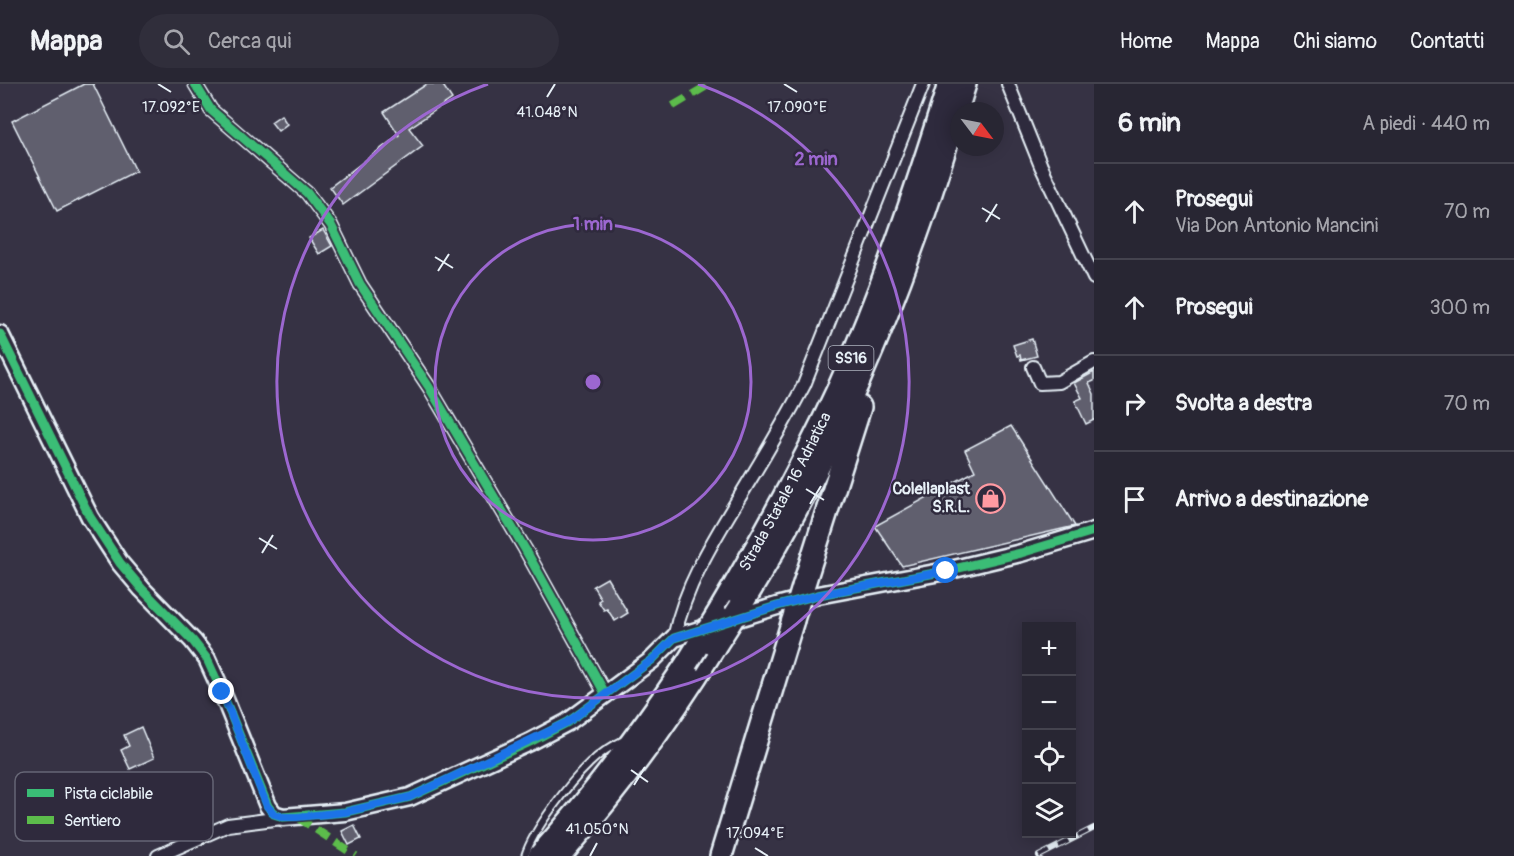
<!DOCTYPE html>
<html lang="it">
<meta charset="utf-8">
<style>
body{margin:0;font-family:Pangolin,sans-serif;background:#302e3b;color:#f1f3f6}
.controls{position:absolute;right:18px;bottom:18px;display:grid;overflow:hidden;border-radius:0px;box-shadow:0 3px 15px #0003}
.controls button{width:54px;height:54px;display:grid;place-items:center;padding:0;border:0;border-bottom:2px solid #44434e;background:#282633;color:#f1f3f6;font:30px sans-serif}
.compass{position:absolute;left:950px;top:18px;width:54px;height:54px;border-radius:50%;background:#282633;box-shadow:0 3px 15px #0003;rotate:122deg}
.stop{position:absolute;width:18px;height:18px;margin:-14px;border:4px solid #1a73e8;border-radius:50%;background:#fff}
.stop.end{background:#1a73e8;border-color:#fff;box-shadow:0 2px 6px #0008}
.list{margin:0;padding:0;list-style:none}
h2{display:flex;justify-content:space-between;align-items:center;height:78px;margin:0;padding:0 24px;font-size:26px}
h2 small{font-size:20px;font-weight:400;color:#a5a5ac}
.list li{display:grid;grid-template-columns:39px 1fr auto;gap:18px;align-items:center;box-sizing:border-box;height:96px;padding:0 24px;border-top:2px solid #44434e}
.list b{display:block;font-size:22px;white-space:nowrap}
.list p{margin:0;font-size:20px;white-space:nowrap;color:#a5a5ac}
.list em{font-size:20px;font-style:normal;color:#a5a5ac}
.icon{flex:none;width:33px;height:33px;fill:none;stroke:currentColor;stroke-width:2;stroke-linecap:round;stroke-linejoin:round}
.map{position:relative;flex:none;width:1094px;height:772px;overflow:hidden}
header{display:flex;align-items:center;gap:36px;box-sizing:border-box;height:84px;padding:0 30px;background:#282633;border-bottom:2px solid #44434e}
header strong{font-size:28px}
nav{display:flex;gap:33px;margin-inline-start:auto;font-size:21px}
.search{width:420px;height:54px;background:#302e3b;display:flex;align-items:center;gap:15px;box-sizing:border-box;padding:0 21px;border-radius:33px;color:#a5a5ac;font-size:22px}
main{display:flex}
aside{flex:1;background:#282633}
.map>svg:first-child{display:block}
.building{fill:#605e6e;stroke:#e8f1f8;stroke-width:1.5}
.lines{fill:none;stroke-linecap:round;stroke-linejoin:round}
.lane-casing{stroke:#e8f1f8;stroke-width:10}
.street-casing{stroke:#e8f1f8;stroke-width:16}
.secondary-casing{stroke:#e8f1f8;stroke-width:21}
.highway-casing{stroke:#e8f1f8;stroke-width:26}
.lane{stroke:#2f2a3d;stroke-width:6}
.street{stroke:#2f2a3d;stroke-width:12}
.secondary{stroke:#2f2a3d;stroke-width:16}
.highway{stroke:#2f2a3d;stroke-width:21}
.rail-casing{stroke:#e8f1f8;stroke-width:6}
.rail{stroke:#2f2a3d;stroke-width:4;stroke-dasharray:11;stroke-linecap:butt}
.highway-bridge-casing{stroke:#e8f1f8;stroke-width:26;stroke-linecap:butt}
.highway-bridge{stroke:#2f2a3d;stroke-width:21}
.quiet{stroke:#5cbc4b;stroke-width:8;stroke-dasharray:15 8;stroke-linecap:butt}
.cycleway-casing{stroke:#2f2a3d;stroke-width:13}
.cycleway{stroke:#3abd76;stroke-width:9}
.route{stroke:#1a73e8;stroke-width:8}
.ticks{fill:none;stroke:#e8f1f8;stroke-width:2}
.ring{fill:none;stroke:#9c67d0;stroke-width:3}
.labels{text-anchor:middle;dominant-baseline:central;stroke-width:5;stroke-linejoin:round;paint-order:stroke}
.shield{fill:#2f2a3d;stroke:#b0b5c0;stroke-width:1.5}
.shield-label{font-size:15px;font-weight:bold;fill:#e8f1f8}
.poi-label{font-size:16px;font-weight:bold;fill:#e8f1f8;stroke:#2f2a3d;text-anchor:end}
.street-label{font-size:16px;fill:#e8f1f8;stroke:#2f2a3d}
.key{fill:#2f2a3d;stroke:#666675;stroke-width:1.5}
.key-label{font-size:16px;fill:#e8f1f8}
.ticks-label{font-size:15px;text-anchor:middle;fill:#e8f1f8;stroke:#2f2a3d;stroke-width:5;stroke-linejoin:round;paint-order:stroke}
.centre{fill:#9c67d0;stroke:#2f2a3d;stroke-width:3}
.ring-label{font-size:18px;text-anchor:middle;font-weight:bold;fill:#9c67d0;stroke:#2f2a3d;stroke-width:5;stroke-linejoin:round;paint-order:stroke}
</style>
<header>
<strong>Mappa</strong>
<div class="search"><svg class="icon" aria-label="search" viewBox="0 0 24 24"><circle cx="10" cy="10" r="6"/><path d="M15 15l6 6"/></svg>Cerca qui</div>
<nav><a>Home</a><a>Mappa</a><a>Chi siamo</a><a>Contatti</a></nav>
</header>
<main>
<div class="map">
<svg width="1094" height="772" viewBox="0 0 1094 772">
<rect width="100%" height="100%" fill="#363244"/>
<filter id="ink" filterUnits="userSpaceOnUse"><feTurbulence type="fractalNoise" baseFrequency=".0167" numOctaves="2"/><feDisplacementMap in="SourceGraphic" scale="12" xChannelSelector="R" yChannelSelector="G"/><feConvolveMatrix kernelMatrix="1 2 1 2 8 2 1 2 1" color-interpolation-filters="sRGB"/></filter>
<g filter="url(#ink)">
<g class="building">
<polygon points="84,0 93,0 136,87 57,127 12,37"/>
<polygon points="427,0 442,0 452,15 409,44 423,62 343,121 330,103 399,51 384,28"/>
<polygon points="281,31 287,40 278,47 271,38"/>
<polygon points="323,146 332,162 319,170 309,154"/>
<polygon points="1032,255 1037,272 1021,276 1020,271 1017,272 1013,261"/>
<polygon points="1094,288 1094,297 1089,299 1094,310 1094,336 1086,340 1075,317 1082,314 1074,299"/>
<polygon points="1011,342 1075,442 902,482 875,442 975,387 965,366"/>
<polygon points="607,494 628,529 615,537 607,525 604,526 598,517 601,515 593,502"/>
<polygon points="141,643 154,674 130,685 121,666 129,662 124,651"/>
<polygon points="354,741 361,755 349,761 342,747"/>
</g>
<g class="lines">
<defs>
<path id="lane" d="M525,772C533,746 569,699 589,680C599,670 611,662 624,656"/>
<g id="street">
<polyline points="195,0 211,26 307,109 331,141 360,200 429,303 525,465 606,611"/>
<polyline points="1008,0 1041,82 1094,194"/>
<polyline points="1033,283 1040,299 1059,298 1094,278"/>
<path d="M674,554C685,501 714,455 742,409C764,373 785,337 804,301L923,0"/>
<polyline points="158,772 228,741 282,734"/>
</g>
<polyline id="secondary" points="0,250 90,433 120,479 142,505 193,557 207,575 222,608 268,722 274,730 283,733 345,728 410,713 530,658 568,638 652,576 674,554 777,522 818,511 946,487 1021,469 1094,447"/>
<g id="highway">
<polyline points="803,503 860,323"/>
<path d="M740,523C811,409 868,287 913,161C933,108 948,54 965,0"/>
<path id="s1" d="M717,531C761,457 803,381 839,303C883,204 917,103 949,0"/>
<path d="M539,772C593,712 642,646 687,579"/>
<path d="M560,772C617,707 670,636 715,562"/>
<polyline points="721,772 793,536"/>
</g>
</defs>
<use href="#lane" class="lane-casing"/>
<use href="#street" class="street-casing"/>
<use href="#secondary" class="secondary-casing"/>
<use href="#highway" class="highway-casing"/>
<use href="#lane" class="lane"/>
<use href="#street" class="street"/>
<use href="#secondary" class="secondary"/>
<use href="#highway" class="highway"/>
<defs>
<polyline id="rail" points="1039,772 1094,744"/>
</defs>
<use href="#rail" class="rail-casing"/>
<use href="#rail" class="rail"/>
<defs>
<g id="highway-bridge">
<polyline points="793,536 803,503"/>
<polyline points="715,562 740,523"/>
<polyline points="687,579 717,531"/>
</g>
</defs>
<use href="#highway-bridge" class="highway-bridge-casing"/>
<use href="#highway-bridge" class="highway-bridge"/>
<g class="quiet">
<polyline points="673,22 710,0"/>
<polyline points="297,733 356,772"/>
</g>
<defs>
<g id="cycleway">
<polyline points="195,0 211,26 307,109 331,141 360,200 429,303 525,465 606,611"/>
<polyline points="0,250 90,433 120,479 142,505 193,557 207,575 222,608 268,722 274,730 283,733 345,728 410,713 530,658 568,638 652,576 674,554 777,522 818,511 946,487 1021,469 1094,447"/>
</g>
</defs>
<use href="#cycleway" class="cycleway-casing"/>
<use href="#cycleway" class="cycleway"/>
</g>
</g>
<g class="lines" filter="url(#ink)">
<polyline class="route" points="222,608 267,722 274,730 284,733 297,733 345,728 410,713 568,638 652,576 674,554 777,522 818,511 946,487"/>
</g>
<path class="ticks" d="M158,0L171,8M784,0L797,8M547,13L555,0M982,124L1000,135M986,138L997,120M435,173L453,184M438,187L449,170M806,405L824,416M810,420L821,402M259,454L277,465M262,469L273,451M631,686L648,698M634,701L645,683M755,764L768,772M590,772L597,759"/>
<g class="ring">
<circle cx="593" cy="298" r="158"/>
<path d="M698 0A316 316 0 1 1 488 0"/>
</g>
<defs>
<symbol id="shop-ring" viewBox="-11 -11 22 22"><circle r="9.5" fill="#2f2a3d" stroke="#ff9aa2" stroke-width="1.5"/><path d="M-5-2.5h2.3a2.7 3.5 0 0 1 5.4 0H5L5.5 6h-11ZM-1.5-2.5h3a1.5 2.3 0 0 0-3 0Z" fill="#ff9aa2"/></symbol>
</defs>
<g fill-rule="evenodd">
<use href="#shop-ring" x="974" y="398" width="33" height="33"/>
</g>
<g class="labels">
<rect class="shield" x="828.5" y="262" width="45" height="24" rx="4.5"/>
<g class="shield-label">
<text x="851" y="274">SS16</text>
</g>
<g class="poi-label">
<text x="970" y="405">Colellaplast<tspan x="970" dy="18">S.R.L.</tspan></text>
</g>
<g class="street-label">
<text stroke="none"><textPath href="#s1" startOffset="141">Strada Statale 16 Adriatica</textPath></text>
</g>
</g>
<rect x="15" y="688" width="198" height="69" rx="9" class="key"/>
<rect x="27" y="705" width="27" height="8" fill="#3abd76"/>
<rect x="27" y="732" width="27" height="8" fill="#5cbc4b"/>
<g class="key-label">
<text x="64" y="715">Pista ciclabile</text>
<text x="64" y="742">Sentiero</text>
</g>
<g class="ticks-label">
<text x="171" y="28">17.092°E</text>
<text x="797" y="28">17.090°E</text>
<text x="547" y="33">41.048°N</text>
<text x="597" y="750">41.050°N</text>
<text x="755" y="754">17.094°E</text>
</g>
<circle cx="593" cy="298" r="9" class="centre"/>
<g class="ring-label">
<text x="816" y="81">2 min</text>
<text x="593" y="146">1 min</text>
</g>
</svg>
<div class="controls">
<button>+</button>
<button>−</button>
<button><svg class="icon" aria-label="locate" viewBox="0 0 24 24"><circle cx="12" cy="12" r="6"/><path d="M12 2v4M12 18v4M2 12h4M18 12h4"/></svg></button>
<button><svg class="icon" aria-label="layers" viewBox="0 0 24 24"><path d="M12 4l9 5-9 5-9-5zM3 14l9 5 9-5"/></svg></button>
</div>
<svg class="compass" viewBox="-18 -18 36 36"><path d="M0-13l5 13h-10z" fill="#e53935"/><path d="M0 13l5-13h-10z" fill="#a5a5ac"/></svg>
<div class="stop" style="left:946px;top:487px"></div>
<div class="stop end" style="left:222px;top:608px"></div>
</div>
<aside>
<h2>6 min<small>A piedi · 440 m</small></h2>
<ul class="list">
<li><svg class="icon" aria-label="ahead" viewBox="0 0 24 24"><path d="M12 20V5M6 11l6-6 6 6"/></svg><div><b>Prosegui</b><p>Via Don Antonio Mancini</p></div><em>70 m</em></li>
<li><svg class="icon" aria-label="ahead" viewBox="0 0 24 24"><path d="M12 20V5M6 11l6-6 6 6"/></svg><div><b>Prosegui</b></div><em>300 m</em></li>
<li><svg class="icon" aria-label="right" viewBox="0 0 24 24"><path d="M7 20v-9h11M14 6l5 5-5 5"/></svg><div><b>Svolta a destra</b></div><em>70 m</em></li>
<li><svg class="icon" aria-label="arrive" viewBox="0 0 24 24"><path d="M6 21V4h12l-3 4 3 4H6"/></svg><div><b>Arrivo a destinazione</b></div></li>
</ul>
</aside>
</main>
